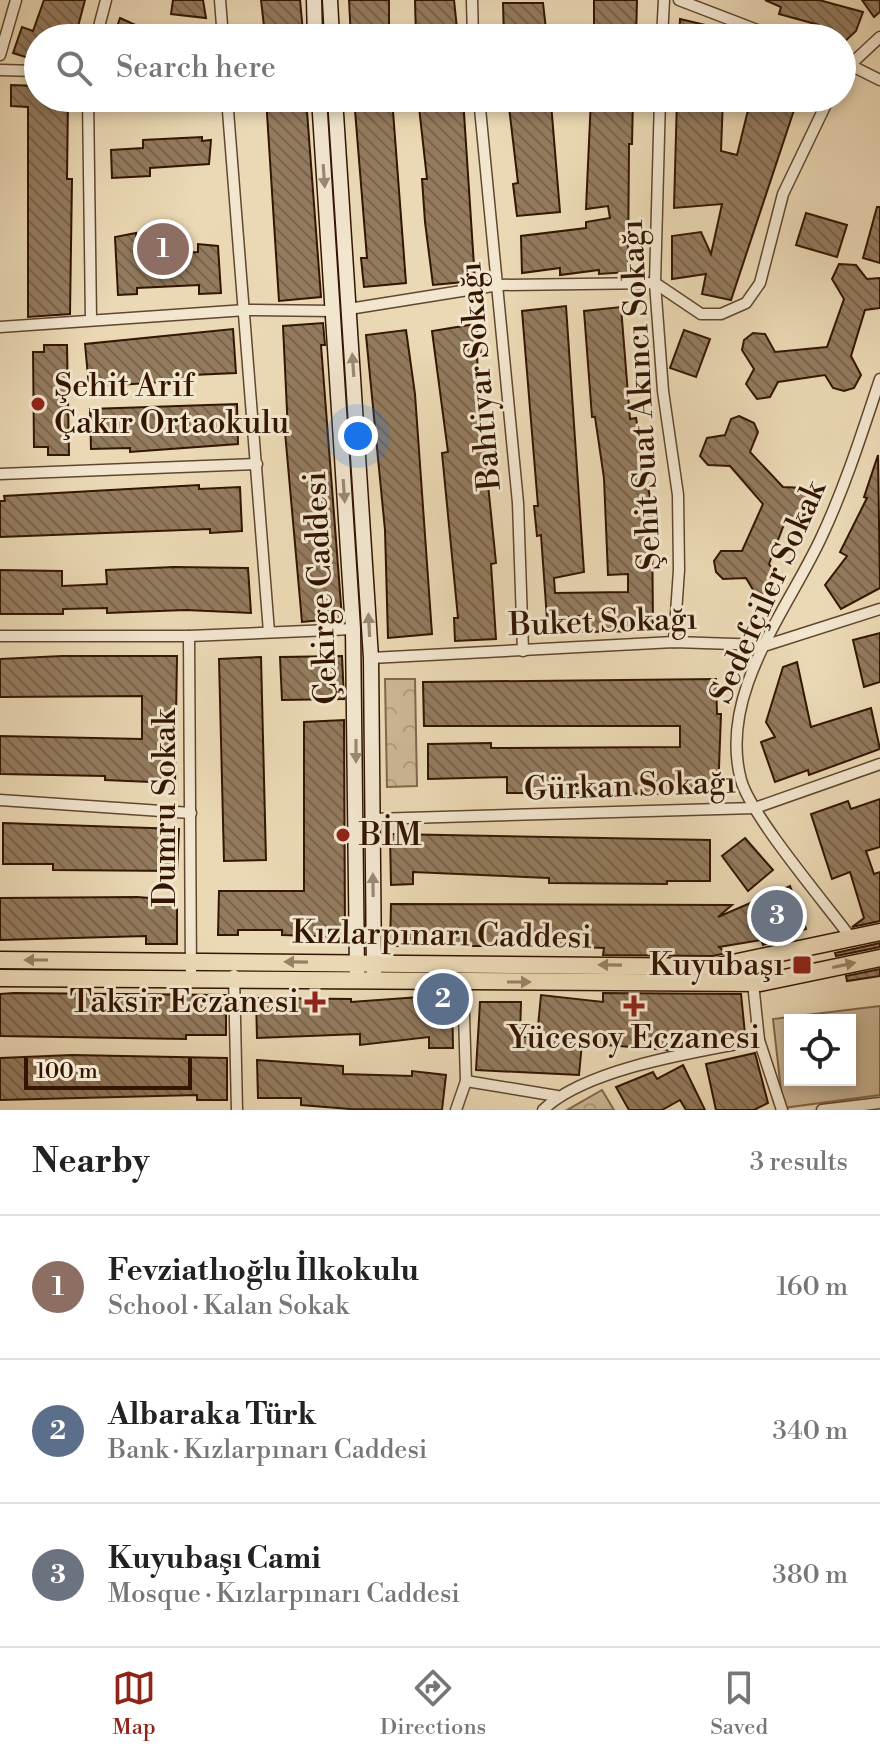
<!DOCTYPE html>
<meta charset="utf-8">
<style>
body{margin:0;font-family:"Libre Bodoni",serif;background:#f6f6f6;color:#222}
.controls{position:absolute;right:24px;bottom:24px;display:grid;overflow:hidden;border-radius:0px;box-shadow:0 4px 12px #0003}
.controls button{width:72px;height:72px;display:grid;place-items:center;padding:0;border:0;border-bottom:2px solid #e0e0e0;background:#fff;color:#222;font:40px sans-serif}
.scale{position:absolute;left:24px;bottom:20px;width:168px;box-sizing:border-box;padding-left:8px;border:4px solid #331602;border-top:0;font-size:22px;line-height:28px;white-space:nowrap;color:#331602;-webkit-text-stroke:6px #f2e6cf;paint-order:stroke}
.you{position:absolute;left:358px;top:436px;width:28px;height:28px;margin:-20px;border:6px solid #fff;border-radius:50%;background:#1a73e8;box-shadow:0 0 0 12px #1a73e833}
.badge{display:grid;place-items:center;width:52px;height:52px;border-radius:50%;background:#8f2418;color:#fff;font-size:26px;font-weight:700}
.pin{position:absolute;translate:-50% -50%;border:4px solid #fff;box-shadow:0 2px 8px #0006}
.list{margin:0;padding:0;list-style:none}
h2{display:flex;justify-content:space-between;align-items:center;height:104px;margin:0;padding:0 32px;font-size:34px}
h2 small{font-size:26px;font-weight:400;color:#767676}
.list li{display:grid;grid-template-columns:52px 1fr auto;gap:24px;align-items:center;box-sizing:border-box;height:144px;padding:0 32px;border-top:2px solid #e0e0e0}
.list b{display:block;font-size:30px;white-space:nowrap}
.list p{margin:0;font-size:26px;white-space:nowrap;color:#767676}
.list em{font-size:26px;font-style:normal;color:#767676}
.icon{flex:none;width:44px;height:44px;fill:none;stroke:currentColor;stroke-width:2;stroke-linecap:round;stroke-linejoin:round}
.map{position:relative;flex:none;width:880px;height:1110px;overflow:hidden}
.search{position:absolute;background:#fff;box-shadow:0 4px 12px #0003;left:24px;right:24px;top:24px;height:88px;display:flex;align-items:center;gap:20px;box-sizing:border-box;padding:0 28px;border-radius:44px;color:#767676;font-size:30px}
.sheet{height:536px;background:#fff}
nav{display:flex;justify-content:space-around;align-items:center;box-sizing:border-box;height:112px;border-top:2px solid #e0e0e0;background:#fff;font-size:22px;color:#767676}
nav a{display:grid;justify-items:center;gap:4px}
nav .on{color:#8f2418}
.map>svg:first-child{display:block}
.park{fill:url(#park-crowns);stroke:#80674c;stroke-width:2}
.pitch{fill:#ccb897;stroke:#80674c;stroke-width:2;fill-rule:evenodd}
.building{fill:url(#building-back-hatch);stroke:#331602;stroke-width:2}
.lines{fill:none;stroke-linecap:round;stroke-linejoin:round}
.minor-casing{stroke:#61472f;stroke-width:13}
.secondary-casing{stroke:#331602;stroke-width:17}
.primary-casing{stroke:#331602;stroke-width:19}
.minor{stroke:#f2e6cf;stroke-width:10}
.secondary{stroke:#f2e6cf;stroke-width:14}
.primary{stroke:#ebd9b5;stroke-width:16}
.oneway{fill:#9c8873}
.oneway2{fill:#988164}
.poi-dot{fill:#8f2418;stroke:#f2e6cf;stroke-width:3}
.labels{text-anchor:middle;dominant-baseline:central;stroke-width:6;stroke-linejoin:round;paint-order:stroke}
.street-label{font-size:32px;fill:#331602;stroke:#f2e6cf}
.poi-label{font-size:32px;fill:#331602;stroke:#f2e6cf;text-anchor:start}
</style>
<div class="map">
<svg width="880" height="1110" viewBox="0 0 880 1110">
<defs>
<pattern id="park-crowns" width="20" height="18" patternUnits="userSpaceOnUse" patternTransform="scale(2)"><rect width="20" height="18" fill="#ccb897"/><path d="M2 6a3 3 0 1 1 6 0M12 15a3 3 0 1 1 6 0" fill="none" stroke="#b09d80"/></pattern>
<pattern id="building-back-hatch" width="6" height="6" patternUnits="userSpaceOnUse" patternTransform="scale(2)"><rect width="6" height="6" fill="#937b5f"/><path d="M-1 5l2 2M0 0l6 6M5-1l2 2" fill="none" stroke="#79644c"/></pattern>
</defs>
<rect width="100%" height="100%" fill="#ebd9b5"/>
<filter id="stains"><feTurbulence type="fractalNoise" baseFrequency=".0025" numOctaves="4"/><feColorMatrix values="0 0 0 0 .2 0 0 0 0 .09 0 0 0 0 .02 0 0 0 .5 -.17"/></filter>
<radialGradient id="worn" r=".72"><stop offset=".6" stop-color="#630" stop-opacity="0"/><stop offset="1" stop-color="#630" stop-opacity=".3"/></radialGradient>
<g class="park">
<polygon points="385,679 415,679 417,786 387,787"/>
<polygon points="602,1090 614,1110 567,1110"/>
</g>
<path class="pitch" d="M880,1006V1095L783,1108L773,1019ZM790,1020H850V1080H790Z"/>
<g class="building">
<polygon points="44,0 85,0 75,38 38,38 35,60 13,53 22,27 33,31"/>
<polygon points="173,0 203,0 206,18 171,14"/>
<polygon points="261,0 300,0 303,32 265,35"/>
<polygon points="349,0 389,0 389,38 351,38"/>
<polygon points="415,0 454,0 458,38 416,38"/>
<polygon points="594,0 637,0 636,38 594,38"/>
<polygon points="765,0 819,0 863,12 856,31 842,44 842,38 814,38 819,25 779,14 781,7"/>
<polygon points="862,0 880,0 880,12 874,17"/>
<polygon points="503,3 543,3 547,38 504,38"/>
<polygon points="120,18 164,38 113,38"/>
<polygon points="680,19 718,28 716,38 679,38"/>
<polygon points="11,85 38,86 38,98 68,98 67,179 72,179 70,314 28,317 28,107 11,106"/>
<polygon points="266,98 306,98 321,297 279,301"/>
<polygon points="354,98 392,98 406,283 364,287 361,258 367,258"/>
<polygon points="418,98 463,98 475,281 433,285 425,222 422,179 427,179"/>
<polygon points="591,98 633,98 632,144 629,144 628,272 599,274 599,270 560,275 560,268 522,273 521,236 586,228 586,222 610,218 608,206 586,209"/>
<polygon points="677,98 723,98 721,151 737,155 749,106 762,110 766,98 798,98 731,300 702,294 706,274 672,279 672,236 701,232 711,254 722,204 674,208"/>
<polygon points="551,103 560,212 517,216 513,184 518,183 509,107"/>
<polygon points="202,137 202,141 211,140 209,164 150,168 150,176 112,178 111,150 143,148 143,140"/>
<polygon points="877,207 880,207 880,263 863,258"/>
<polygon points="806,213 847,225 837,257 796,245"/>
<polygon points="136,233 137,255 198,252 198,244 218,246 221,293 199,294 199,285 137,288 137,294 118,295 115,237"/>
<polygon points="839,264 856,265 867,279 880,278 880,308 865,310 851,356 861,375 854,388 844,391 833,388 825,375 778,382 770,397 757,399 746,384 754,369 742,350 744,340 753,333 765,334 775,352 827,347 844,299 832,279"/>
<polygon points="566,306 584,572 554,578 555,593 628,592 628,574 608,575 604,478 595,417 592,417 584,311 621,307 630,419 636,418 652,509 653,631 581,632 581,616 547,619 541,535 537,536 534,506 538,506 522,311"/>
<polygon points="323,323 325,345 321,345 342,618 302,622 285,432 288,432 283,326"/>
<polygon points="476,324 481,353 477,354 479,396 496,563 491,564 496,639 455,641 454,618 458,618 442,453 448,452 432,331"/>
<polygon points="233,329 236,373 192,375 192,380 89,387 85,344"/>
<polygon points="406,330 415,394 432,634 388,638 385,530 366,335"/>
<polygon points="684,330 710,339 696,377 670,368"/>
<polygon points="44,345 67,345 69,455 48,455 48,447 34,447 33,352 44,352"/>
<polygon points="237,404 238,444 130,452 130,448 91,449 90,409"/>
<polygon points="739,416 754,423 758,432 750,452 783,487 804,488 812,500 810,510 801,518 786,519 769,564 779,578 773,590 765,594 755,593 746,578 723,579 716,572 714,561 721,551 742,551 763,504 730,466 708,465 700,456 707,438 725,435 731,419"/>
<polygon points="878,455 880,588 841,609 825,585 847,556 840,552 867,498 864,497"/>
<polygon points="199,485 199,489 240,487 242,531 210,533 210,529 0,537 0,501 5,501 4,496"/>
<polygon points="174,567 248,568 251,613 186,610 107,613 107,608 63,609 63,614 0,614 0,570 62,571 62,586 107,584 106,570"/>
<polygon points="880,633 880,682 864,687 853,640"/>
<polygon points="62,656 177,656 175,783 105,780 105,776 0,774 0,736 142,739 142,696 0,697 0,659"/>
<polygon points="342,656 344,699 282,700 280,657"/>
<polygon points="261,657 266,860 224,861 219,659"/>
<polygon points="797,662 811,727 871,708 880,749 809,775 808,770 775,782 761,742 775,737 766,722 783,667"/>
<polygon points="716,679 717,714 721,714 718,794 507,793 507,777 428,779 428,744 491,743 491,748 680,747 680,726 424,726 423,682"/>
<polygon points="344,720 345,937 282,935 282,930 238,930 238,935 218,935 219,891 304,891 304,722"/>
<polygon points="880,799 880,847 866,851 874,874 880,872 880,921 852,927 864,918 850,872 832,879 811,814 848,801 851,809"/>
<polygon points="3,823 179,829 177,871 53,870 53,864 3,864"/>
<polygon points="390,834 710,840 710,881 667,881 667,884 549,883 549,878 413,872 413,884 391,885"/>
<polygon points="745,838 773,870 748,891 722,856"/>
<polygon points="790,886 806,929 763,945 761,940 719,947 726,953 713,956 603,955 604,948 554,946 390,946 391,904 732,905 718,917"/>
<polygon points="137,897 177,900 177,944 146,944 146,936 0,940 0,898"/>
<polygon points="880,943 880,947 836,956 835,953"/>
<polygon points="880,969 880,976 847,981 846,976"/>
<polygon points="14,993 226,995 226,1035 186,1035 186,1039 0,1036 0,994"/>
<polygon points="603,993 741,994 745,1034 668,1050 582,1043 579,1075 476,1070 480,1002 521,1002 520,1037 537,1037 541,995 603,1002"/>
<polygon points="420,997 452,998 453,1048 429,1048 429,1037 360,1045 360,1034 257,1038 256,998 351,999 351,1002"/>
<polygon points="755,1053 768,1103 754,1110 716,1110 706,1064"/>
<polygon points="72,1055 227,1058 227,1100 197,1100 197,1095 0,1100 0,1058"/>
<polygon points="257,1060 343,1066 343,1074 412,1076 412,1071 446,1075 442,1110 350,1109 301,1105 301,1098 258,1098"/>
<polygon points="683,1065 705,1110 686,1110 680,1100 662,1110 629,1110 616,1087 653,1072 657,1079"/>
</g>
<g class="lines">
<defs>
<g id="minor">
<polyline points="220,0 223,38"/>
<polyline points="472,0 473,38"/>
<polyline points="679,0 778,38"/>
<polyline points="96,38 106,0"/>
<polyline points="662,38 664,0"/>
<polyline points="0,55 16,0"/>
<polyline points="842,61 880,80"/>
<polyline points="0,70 38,71"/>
<polyline points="842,78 851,64 880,37"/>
<polyline points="88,98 91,320"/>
<polyline points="227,98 269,632"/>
<polyline points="479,98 518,503 523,651"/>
<polyline points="660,98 655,283 663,391 678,495 679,570 674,642"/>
<polyline points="349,309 499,285 655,283 701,314 721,314 746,303 760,283 783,194 829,98"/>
<polyline points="0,327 246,310 333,311"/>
<polyline points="0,474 257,464"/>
<polyline points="0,636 189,636 353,629"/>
<polyline points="189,636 191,979"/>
<polyline points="371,658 674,642 767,645 880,609"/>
<polyline points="0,800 191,813"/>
<polyline points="373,819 755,808 880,764"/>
<path d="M851,938C826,904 751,816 741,780C718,694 787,611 821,538C845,487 862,433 880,379"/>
<polyline points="234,975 237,1110"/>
<polyline points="753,983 759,1040 782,1110"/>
<polyline points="466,1081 557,1096"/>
<polyline points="456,1110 466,1081 463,982"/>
<path d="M543,1110C586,1068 700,1051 759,1040"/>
<polyline points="822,1110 880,1103"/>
</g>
<g id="secondary">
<polyline points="314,0 315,38"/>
<polyline points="330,0 332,38"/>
<polyline points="319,98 353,629 357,972"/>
<polyline points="335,98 371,658 374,972"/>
</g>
<g id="primary">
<polyline points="0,960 714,967 880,932"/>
<polyline points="0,978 760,983 880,958"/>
</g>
</defs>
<use href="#minor" class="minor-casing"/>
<use href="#secondary" class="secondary-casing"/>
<use href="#primary" class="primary-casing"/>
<use href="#minor" class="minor"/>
<use href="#secondary" class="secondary"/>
<use href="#primary" class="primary"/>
</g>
<defs><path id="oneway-solid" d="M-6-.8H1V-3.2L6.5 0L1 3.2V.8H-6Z" transform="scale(2)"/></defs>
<g class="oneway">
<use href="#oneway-solid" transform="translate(324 176) rotate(86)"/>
<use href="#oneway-solid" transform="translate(353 365) rotate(-94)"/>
<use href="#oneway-solid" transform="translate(344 491) rotate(86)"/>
<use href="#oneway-solid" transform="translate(369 625) rotate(-93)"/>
<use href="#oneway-solid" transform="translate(356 751) rotate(90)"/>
<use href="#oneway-solid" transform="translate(373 885) rotate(-91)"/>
</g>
<g class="oneway2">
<use href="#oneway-solid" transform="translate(36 960) rotate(-180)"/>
<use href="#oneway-solid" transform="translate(296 962) rotate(-179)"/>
<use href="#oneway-solid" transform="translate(610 965) rotate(-179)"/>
<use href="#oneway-solid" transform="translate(844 965) rotate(-12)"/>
<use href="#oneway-solid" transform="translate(519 982)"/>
</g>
<g class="poi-dot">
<circle cx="38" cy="404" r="8"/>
<circle cx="343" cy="835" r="8"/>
<rect x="792" y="955" width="20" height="20" rx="4"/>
<path d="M311 990h8v8h8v8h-8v8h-8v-8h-8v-8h8z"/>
<path d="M630 994h8v8h8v8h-8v8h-8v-8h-8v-8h8z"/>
</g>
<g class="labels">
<g class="street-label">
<text transform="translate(480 376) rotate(-95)">Bahtiyar Sokağı</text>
<text transform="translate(641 395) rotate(-93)">Şehit Suat Akıncı Sokağı</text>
<text transform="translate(321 588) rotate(-93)">Çekirge Caddesi</text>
<text transform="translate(768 592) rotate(-66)">Sedefçiler Sokak</text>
<text transform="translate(603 622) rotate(-2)">Buket Sokağı</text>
<text transform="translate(630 786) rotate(-2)">Gürkan Sokağı</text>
<text transform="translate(165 808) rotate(-90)">Dumru Sokak</text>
<text transform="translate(442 935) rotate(1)">Kızlarpınarı Caddesi</text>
</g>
<g class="poi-label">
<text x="54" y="386">Şehit Arif<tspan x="54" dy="37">Çakır Ortaokulu</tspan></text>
<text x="359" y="835">BİM</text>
<text x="784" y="965" text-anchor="end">Kuyubaşı</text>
<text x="299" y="1002" text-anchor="end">Taksir Eczanesi</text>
<text x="634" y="1038" text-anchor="middle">Yücesoy Eczanesi</text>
</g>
</g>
<rect width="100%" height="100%" filter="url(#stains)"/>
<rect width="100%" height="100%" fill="url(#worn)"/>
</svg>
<div class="controls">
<button><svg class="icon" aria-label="locate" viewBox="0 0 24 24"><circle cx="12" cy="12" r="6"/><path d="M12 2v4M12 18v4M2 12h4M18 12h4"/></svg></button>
</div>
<div class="scale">100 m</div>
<div class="you"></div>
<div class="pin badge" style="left:163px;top:249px;background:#8d6e63">1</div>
<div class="pin badge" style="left:443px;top:999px;background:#5c6f8a">2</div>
<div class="pin badge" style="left:777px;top:916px;background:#6b7280">3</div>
<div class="search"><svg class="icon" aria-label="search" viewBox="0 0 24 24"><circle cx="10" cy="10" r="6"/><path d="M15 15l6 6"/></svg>Search here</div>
</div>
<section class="sheet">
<h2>Nearby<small>3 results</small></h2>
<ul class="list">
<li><span class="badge" style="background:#8d6e63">1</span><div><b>Fevziatlıoğlu İlkokulu</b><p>School · Kalan Sokak</p></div><em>160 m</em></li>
<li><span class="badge" style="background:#5c6f8a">2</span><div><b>Albaraka Türk</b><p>Bank · Kızlarpınarı Caddesi</p></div><em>340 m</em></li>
<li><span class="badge" style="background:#6b7280">3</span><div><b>Kuyubaşı Cami</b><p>Mosque · Kızlarpınarı Caddesi</p></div><em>380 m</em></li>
</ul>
</section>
<nav>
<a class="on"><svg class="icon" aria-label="map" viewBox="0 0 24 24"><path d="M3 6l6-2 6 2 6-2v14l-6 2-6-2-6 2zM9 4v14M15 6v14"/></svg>Map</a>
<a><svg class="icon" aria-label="directions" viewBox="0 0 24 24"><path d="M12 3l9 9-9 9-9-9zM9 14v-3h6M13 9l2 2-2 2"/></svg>Directions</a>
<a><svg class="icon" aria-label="saved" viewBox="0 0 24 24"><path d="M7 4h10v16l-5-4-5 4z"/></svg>Saved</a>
</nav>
